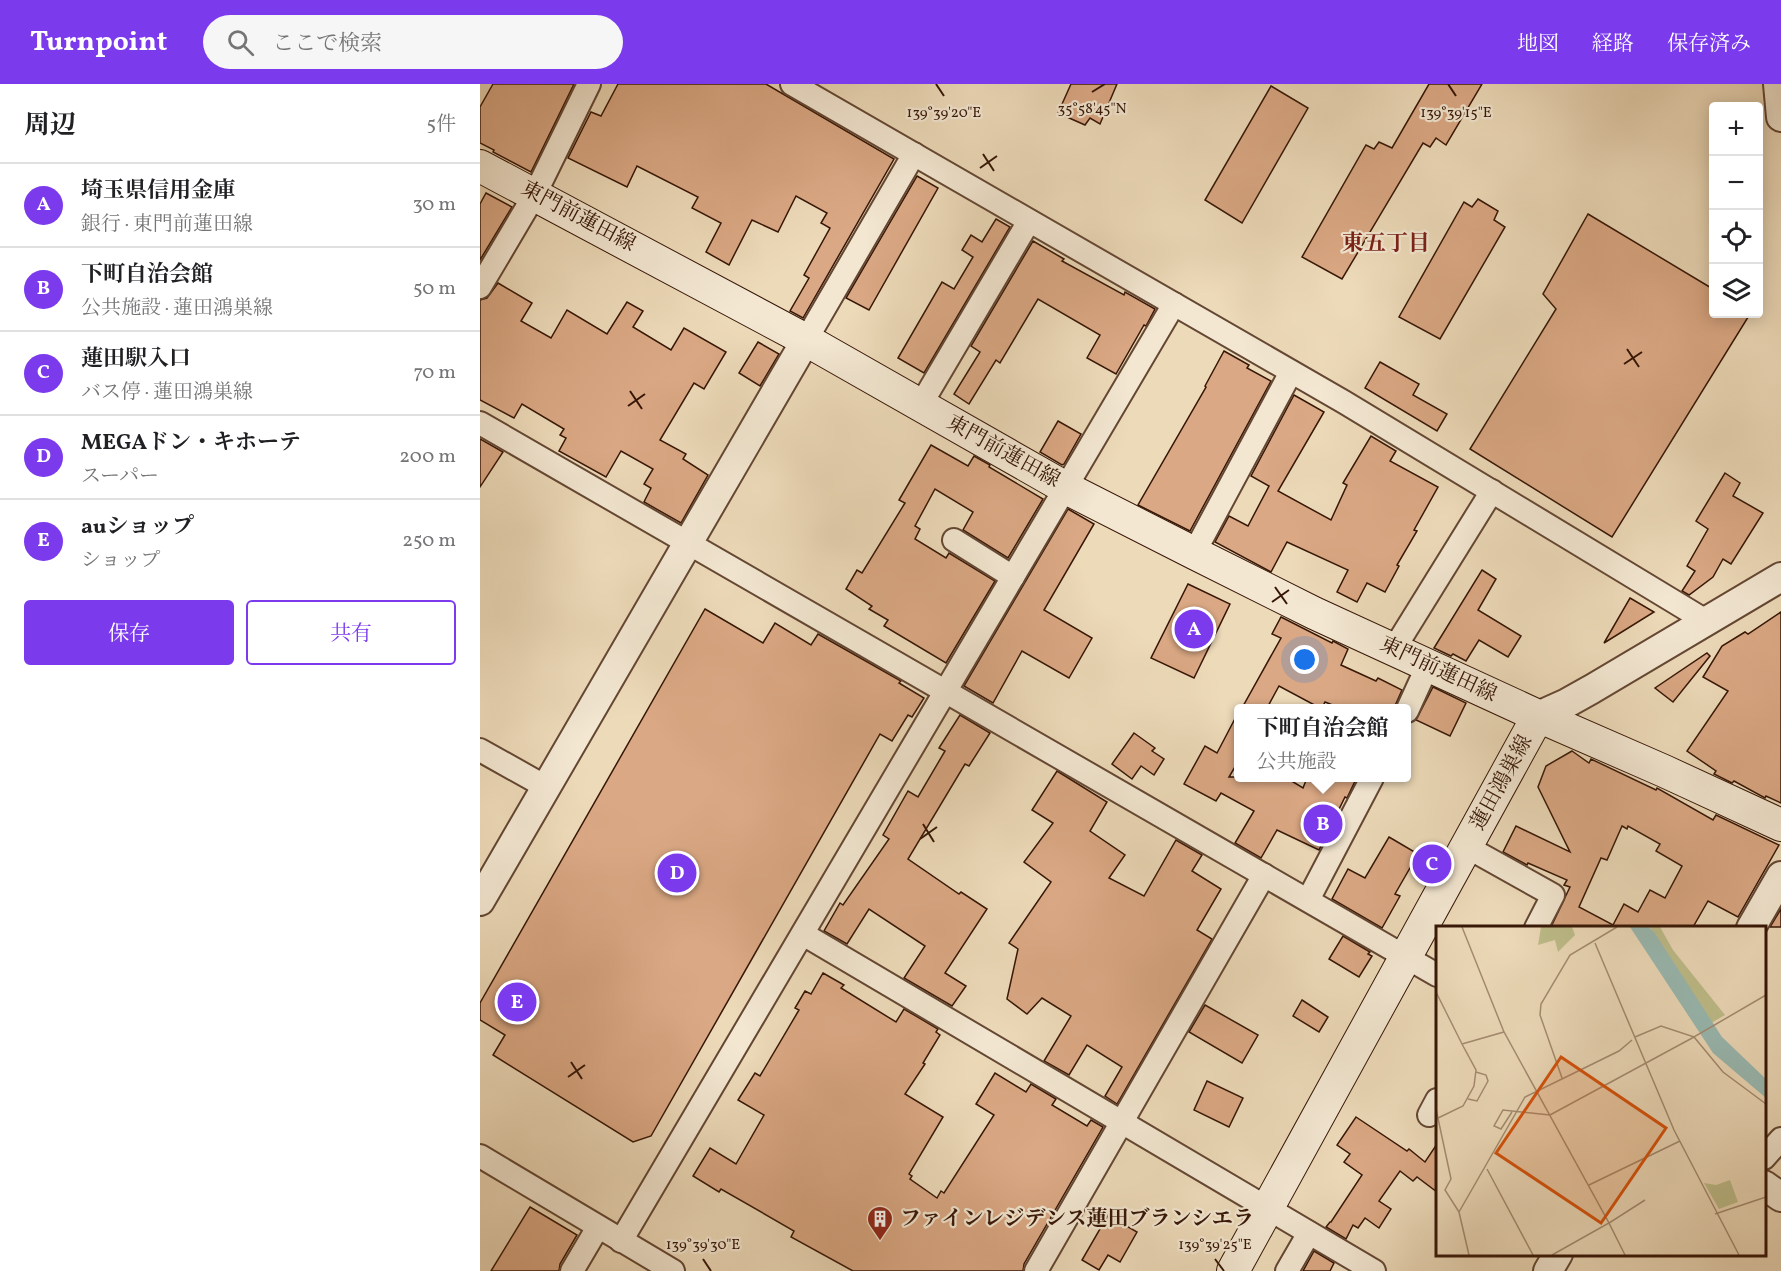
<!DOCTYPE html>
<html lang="ja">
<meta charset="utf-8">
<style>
body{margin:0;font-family:Vollkorn,"Noto Serif JP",serif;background:#f6f6f6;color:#202124}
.controls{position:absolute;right:18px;top:18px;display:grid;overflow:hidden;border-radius:6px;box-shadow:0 3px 15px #0003}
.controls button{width:54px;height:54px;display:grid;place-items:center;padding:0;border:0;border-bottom:2px solid #e0e0e0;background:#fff;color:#202124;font:30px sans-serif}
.you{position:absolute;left:825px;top:576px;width:21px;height:21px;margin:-15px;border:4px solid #fff;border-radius:50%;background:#1a73e8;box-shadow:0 0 0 9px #1a73e833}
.badge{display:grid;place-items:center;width:39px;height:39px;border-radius:50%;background:#7c3aed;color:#fff;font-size:20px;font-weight:700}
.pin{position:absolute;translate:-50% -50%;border:3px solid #fff;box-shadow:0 2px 6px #0006}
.popup{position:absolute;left:754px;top:620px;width:177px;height:78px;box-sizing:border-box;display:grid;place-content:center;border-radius:6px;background:#fff;filter:drop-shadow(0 2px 4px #0005);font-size:20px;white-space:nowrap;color:#757577}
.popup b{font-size:22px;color:#202124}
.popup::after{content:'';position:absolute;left:50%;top:100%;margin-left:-12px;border:12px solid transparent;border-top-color:#fff}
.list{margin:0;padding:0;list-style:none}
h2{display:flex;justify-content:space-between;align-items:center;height:78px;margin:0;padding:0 24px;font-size:26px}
h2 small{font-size:20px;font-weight:400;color:#757577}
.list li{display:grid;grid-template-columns:39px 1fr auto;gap:18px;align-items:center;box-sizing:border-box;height:84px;padding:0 24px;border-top:2px solid #e0e0e0}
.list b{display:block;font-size:22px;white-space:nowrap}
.list p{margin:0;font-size:20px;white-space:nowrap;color:#757577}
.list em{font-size:20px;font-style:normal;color:#757577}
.actions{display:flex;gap:12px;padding:18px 24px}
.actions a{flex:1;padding:14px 0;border:2px solid #7c3aed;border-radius:6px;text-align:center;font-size:21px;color:#7c3aed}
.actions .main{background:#7c3aed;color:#fff}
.icon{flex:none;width:33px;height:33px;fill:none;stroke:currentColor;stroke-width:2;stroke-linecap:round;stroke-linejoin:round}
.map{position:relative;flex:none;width:1301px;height:1187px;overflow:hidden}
header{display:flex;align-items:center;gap:36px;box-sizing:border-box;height:84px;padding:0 30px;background:#7c3aed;color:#fff}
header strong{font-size:28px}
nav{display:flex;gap:33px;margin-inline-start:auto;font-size:21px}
.search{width:420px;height:54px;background:#f6f6f6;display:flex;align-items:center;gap:15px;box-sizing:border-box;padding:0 21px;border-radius:33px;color:#757577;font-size:22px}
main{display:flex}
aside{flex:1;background:#fff}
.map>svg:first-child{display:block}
.building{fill:#daa884;stroke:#361606;stroke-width:1.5;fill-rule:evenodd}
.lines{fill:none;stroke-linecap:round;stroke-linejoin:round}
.minor-casing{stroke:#644733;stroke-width:26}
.tertiary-casing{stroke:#644733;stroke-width:32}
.secondary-casing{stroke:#361606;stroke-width:34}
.minor{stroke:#f3e7d2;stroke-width:22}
.tertiary{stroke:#f3e7d2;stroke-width:28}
.secondary{stroke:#f3e7d2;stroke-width:32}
.ticks{fill:none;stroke:#361606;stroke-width:2}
.labels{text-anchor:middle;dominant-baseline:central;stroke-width:4.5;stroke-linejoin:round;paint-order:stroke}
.street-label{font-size:21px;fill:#361606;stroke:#f3e7d2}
.poi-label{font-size:21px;font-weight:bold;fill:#361606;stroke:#f3e7d2;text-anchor:start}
.neighbourhood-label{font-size:22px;font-weight:bold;fill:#7a1f14;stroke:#f3e7d2}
.inset-road{fill:none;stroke:#a48c71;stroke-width:1.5}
.view{fill:#d6520b;fill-opacity:0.15;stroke:#d6520b;stroke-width:3}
.inset-edge{fill:none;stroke:#361606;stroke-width:3}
.ticks-label{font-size:15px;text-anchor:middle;fill:#361606;stroke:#f3e7d2;stroke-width:4.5;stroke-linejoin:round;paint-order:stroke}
</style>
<header>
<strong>Turnpoint</strong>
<div class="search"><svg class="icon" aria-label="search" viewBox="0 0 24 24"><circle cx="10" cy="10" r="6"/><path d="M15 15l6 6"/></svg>ここで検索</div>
<nav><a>地図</a><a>経路</a><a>保存済み</a></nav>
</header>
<main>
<aside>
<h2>周辺<small>5件</small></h2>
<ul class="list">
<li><span class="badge">A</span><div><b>埼玉県信用金庫</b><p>銀行 · 東門前蓮田線</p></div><em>30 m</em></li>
<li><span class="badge">B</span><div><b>下町自治会館</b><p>公共施設 · 蓮田鴻巣線</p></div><em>50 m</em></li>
<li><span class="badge">C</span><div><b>蓮田駅入口</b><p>バス停 · 蓮田鴻巣線</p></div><em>70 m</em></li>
<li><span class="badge">D</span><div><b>MEGAドン・キホーテ</b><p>スーパー</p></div><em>200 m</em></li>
<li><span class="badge">E</span><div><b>auショップ</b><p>ショップ</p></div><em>250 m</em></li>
</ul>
<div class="actions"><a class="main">保存</a><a>共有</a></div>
</aside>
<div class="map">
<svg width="1301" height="1187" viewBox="0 0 1301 1187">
<rect width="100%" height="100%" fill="#eddab9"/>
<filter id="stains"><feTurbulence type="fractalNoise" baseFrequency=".00333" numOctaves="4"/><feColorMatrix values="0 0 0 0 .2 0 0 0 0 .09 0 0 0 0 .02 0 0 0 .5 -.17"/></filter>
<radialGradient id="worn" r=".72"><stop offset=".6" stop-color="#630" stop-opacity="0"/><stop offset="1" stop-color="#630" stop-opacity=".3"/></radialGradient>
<g class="building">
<polygon points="13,0 94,0 51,88 13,68 14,66 0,59 0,23"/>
<polygon points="138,0 286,0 414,75 323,234 310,227 329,194 324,191 350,144 341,139 347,129 316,112 298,148 272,136 249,181 226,168 241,139 212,124 218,113 157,82 147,103 88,74 111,28 121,32"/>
<polygon points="591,0 637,0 620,40 610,34 605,41 578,29"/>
<polygon points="949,0 1002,0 966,61 956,54 950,63 943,59 862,195 822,173 886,61 894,65 899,58 912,64"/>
<polygon points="791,2 828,24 762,139 725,116"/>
<polygon points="437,92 458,104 389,226 366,214"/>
<polygon points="6,109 32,123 0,176 0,120"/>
<polygon points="998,115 1018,127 1014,136 1025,143 960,255 919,233 984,118 992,123"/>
<polygon points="1108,130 1233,205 1233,230 1270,230 1132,453 990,365 1076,225 1063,210"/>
<polygon points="516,135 530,143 444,289 418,274 462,198 474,205 493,173 482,166 491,151 502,158"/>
<polygon points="553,157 584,175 582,177 644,211 645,208 675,225 666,242 664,241 636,290 607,274 620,251 558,215 520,279 516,276 489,320 474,310 500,268 491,262"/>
<polygon points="18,199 52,219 41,237 71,254 87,226 127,250 147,218 163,227 153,243 191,266 204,244 246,268 224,305 214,299 180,356 206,370 203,375 228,391 201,439 164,418 171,404 164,400 173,385 141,367 126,393 79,367 86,354 80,351 84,345 42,320 34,334 0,316 0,216 7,214"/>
<polygon points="278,258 299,270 280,302 259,289"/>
<polygon points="744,267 769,281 767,284 791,297 710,447 658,421 726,303 725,302"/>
<polygon points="900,278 939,300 933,311 967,330 957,347 885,304"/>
<polygon points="814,311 844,328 798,407 851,436 867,401 863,399 891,352 916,367 910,377 958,403 934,446 937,447 917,481 919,482 905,508 887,499 877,518 857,508 868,486 807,458 791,488 735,458 749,432 768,442 789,402 771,392"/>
<polygon points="578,337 601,350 584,380 582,381 560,368"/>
<polygon points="0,355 23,368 0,403"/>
<polygon points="451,361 488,382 494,372 510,381 509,383 563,415 528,474 483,446 493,428 455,405 435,442 440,445 435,455 466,474 469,469 515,497 466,579 404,542 408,536 389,525 392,522 366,505 377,486 382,489 425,419 419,416"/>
<polygon points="1245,389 1260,399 1253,412 1283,429 1251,480 1243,475 1233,493 1209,511 1202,507 1215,487 1207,482 1228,445 1216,437"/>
<polygon points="588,425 614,440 564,526 612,554 589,594 542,567 513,619 484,602"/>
<polygon points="1002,486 1016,495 998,526 1041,552 1028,573 999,556 986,577 973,570 971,572 954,564"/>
<polygon points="708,500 750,520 714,594 671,574"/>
<polygon points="1150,514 1174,528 1124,559"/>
<polygon points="225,525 283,559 295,539 331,561 338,550 421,597 419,599 444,614 432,633 428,631 412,657 400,650 171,1052 153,1058 13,971 25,951 0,936 0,919"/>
<polygon points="1301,528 1301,719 1286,712 1285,714 1254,697 1252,699 1234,690 1236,687 1207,667 1248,607 1223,593 1242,562 1265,548 1268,550"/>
<polygon points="801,533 852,559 853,557 868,565 861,581 896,597 898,594 922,606 914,624 860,624 845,618 842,624 840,624 799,602 787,624 762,624 801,554 792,550"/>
<polygon points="1227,569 1230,572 1193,618 1175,604"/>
<polygon points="953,603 986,619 970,652 936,636"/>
<polygon points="759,627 759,676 749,693 805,693 823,704 827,694 826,693 877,693 867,714 865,713 839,766 797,746 781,774 755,759 774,727 741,709 736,717 704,700 725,662 737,669"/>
<polygon points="480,631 510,649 489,682 485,680 428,775 479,810 481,808 507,825 465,889 486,902 472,922 424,894 445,862 389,825 367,860 344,847 360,819 363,821 409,755 403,751 428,707 438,713 465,667 459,664"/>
<polygon points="654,649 675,664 672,667 684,675 674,691 661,682 652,695 632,680"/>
<path d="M1092,667L1109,679L1111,675L1176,706L1177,704L1233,736L1236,731L1299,761L1258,833L1228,817L1213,843H1071L1090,803L1084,801L1087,796L1048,779L1047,781L1023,768L1036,742L1090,768L1058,703L1066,682ZM1142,742L1147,745L1148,742L1180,760L1176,767L1202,782L1185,814L1170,806L1158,828L1144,820L1133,841L1099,823L1121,774L1127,776Z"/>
<polygon points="577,687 627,718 610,747 645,771 629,794 664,812 696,756 722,771 712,787 741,805 717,846 732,855 637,1020 625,1012 642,983 607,961 589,991 564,977 591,932 562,914 547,930 527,915 538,865 529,859 571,798 544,778 573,739 552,726"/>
<polygon points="909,753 938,770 915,810 920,812 902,844 852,815 868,785 885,794"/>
<polygon points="1301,825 1301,843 1290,843"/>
<polygon points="863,852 890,868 888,870 892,872 879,893 849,875"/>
<polygon points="343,889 364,901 361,904 416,938 424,925 458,945 456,948 460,951 443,979 445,980 425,1010 463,1033 429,1090 432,1092 430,1095 457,1114 461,1107 464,1109 514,1031 496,1020 515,989 546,1008 551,1000 576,1015 572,1021 607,1042 611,1036 623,1043 544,1180 543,1187 373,1187 311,1153 314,1147 241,1105 239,1108 213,1092 230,1064 256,1080 284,1031 258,1016 275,989 280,992 319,926 315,924 325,907 331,910"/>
<polygon points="822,916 848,933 839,948 813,932"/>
<polygon points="725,921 778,951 762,979 709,948"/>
<polygon points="727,997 763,1014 749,1043 714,1026"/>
<polygon points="876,1033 927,1067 929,1065 945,1078 957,1060 957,1108 937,1093 933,1097 920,1087 899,1117 911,1125 899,1144 885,1134 878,1144 873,1141 866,1155 846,1143 850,1138 851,1138 882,1091 864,1078 870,1070 857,1061"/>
<polygon points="50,1123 97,1151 80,1180 79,1187 11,1187"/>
<polygon points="628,1131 657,1148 640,1178 628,1171 619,1186 602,1176"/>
<polygon points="834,1167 854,1179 850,1187 823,1187"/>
</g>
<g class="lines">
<defs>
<g id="minor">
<polyline points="312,0 864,318 1226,537"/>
<polyline points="0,203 55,110 109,0"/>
<polyline points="326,256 434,70"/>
<polyline points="440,322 549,137"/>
<polyline points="0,339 957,891"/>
<polyline points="474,456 533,493"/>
<polyline points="714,469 811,288"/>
<polyline points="914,565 1012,407"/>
<polyline points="927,627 948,581"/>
<polyline points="0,666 66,703"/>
<polyline points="987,763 1073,811 1056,844"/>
<polyline points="828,816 892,694"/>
<polyline points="323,850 894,1187"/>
<polyline points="949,1031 957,1016"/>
<polyline points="0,1072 193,1187"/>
<polyline points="1284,1074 1301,1055"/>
<polyline points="141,1157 694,220"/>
<polyline points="92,1187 118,1143"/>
<polyline points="556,1187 784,791"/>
<polyline points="807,1187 829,1149"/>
</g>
<g id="tertiary">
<polyline points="1298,0 1301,33"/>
<polyline points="1058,632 1087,619 1112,605 1301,493"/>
<polyline points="0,817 326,256"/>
<polyline points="1271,844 1301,792"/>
<polyline points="1284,1101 1301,1113"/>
<polyline points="1068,1187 1078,1170"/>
</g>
<g id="secondary">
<polyline points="0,82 326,256 586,404 714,469 834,529 1058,632 1184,687 1301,741"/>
<polyline points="753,1187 1058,632"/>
</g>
</defs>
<use href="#minor" class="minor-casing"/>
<use href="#tertiary" class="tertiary-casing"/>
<use href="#secondary" class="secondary-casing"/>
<use href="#minor" class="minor"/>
<use href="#tertiary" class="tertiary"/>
<use href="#secondary" class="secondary"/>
</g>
<path class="ticks" d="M456,0L464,12M968,0L976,12M612,8L625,0M503,70L514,87M500,84L517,72M1147,265L1159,283M1144,280L1162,268M150,307L162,325M148,322L165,310M795,503L807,520M792,518L809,506M443,740L454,758M440,755L457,743M91,978L102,995M88,993L105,981M223,1175L231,1187M735,1175L744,1187"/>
<defs>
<symbol id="building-pin" viewBox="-11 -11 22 30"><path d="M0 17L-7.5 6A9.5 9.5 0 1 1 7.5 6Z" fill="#8f2418" stroke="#f3e7d2"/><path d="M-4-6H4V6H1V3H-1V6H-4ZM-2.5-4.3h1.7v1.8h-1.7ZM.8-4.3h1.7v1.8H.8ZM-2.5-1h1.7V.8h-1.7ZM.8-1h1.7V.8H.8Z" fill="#fff"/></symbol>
</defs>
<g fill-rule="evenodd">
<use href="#building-pin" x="385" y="1120" width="30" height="40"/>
</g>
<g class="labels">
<g class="street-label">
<text transform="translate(98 133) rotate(28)">東門前蓮田線</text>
<text transform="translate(523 368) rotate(29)">東門前蓮田線</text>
<text transform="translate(958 586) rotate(25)">東門前蓮田線</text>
<text transform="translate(1022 699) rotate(-61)">蓮田鴻巣線</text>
</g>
<g class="poi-label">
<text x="420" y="1135">ファインレジデンス蓮田ブランシエラ</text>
</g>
<g class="neighbourhood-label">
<text x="906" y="160">東五丁目</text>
</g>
</g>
<g transform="translate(956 842)">
<rect width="330" height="330" fill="#eddab9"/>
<path d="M105,1H136L139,9L122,26L119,14L102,19ZM214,1H224L237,24L289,89L275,97ZM294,254L302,276L283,283L268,257L280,259Z" fill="#bebe8b"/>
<path d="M194,1H213L218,6L286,111L330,153V172L277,127Z" fill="#99bab3"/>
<path class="inset-road" d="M26,1L68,106M159,17L238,204L303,329M0,66L26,118M199,111L225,100L258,111L330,69M126,152L104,89L105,78L134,29L181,1M32,173L41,175L52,155L50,149L40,146M0,183L15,253L9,264L23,286M76,186L65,203L58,200L67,184L114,189M114,189L258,111L287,146L330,178M0,193L27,180L38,160L40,144L26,118L68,106L173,297L116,329M51,243L97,329M153,259L244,215M279,288L330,271M33,329L23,286L89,171L183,125L196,114M189,329L173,297L209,274"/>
<path class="view" d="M125,131L230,202L165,297L60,227Z"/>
<rect width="330" height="330" class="inset-edge"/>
</g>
<g class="ticks-label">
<text x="612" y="29">35°58'45"N</text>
<text x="976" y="33">139°39'15"E</text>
<text x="464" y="33">139°39'20"E</text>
<text x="223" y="1165">139°39'30"E</text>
<text x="735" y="1165">139°39'25"E</text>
</g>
<rect width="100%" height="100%" filter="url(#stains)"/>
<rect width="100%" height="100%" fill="url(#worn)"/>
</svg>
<div class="controls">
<button>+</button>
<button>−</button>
<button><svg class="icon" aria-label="locate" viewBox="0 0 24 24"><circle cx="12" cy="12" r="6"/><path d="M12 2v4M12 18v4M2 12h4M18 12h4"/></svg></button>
<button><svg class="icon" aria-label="layers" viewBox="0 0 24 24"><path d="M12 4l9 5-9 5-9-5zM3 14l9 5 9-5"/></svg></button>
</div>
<div class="you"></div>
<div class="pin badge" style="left:714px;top:545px">A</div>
<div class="pin badge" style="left:843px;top:740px">B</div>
<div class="popup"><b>下町自治会館</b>公共施設</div>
<div class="pin badge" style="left:952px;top:780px">C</div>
<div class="pin badge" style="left:197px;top:789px">D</div>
<div class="pin badge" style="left:37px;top:918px">E</div>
</div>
</main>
